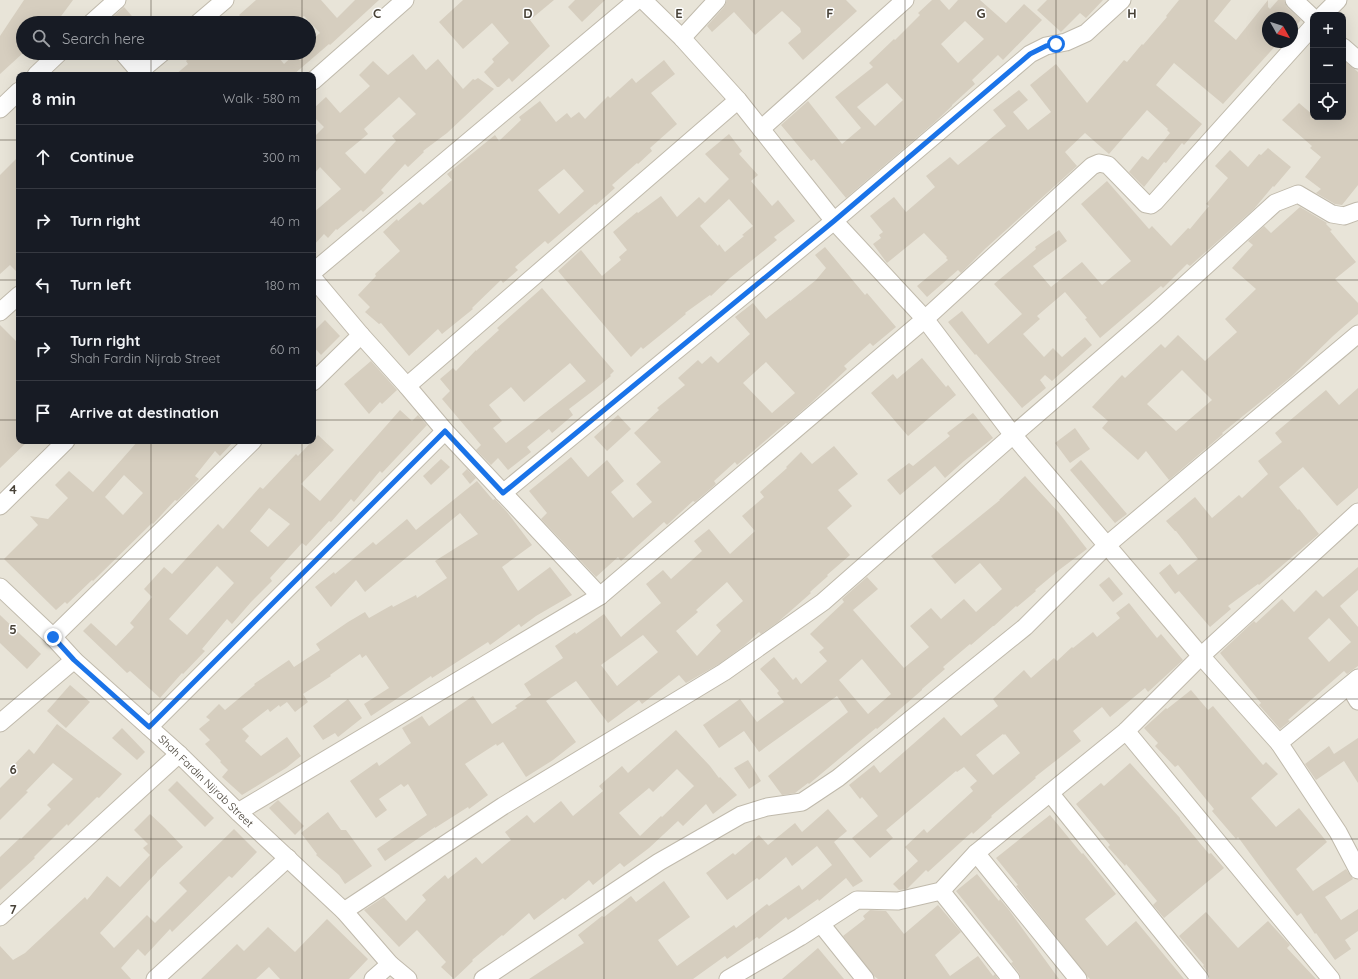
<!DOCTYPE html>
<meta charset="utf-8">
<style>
body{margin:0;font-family:Quicksand,sans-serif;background:#20242c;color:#f1f3f6}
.controls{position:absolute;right:12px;top:12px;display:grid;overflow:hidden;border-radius:8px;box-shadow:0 4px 16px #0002}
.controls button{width:36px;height:36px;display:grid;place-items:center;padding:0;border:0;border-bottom:1px solid #363941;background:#171b24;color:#f1f3f6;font:20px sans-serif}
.compass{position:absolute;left:1262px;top:12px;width:36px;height:36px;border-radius:50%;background:#171b24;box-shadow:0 4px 16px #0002;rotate:129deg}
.stop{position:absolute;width:12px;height:12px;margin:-9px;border:3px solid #1a73e8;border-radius:50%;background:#fff}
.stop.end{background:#1a73e8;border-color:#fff;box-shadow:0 1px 4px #0008}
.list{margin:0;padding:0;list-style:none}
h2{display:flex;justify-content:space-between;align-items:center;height:52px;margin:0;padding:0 16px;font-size:17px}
h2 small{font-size:13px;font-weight:400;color:#9ea1a6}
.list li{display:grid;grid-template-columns:26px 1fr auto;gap:12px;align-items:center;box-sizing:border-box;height:64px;padding:0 16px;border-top:1px solid #363941}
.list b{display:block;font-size:15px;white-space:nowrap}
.list p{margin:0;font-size:13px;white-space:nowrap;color:#9ea1a6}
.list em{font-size:13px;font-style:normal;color:#9ea1a6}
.icon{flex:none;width:22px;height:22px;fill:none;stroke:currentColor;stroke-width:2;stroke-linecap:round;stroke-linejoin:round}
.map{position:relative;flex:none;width:1358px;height:979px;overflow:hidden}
.search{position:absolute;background:#171b24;box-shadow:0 4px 16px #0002;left:16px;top:16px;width:300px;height:44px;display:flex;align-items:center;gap:10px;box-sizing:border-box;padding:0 14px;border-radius:22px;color:#9ea1a6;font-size:15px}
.panel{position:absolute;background:#171b24;box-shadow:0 4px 16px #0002;left:16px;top:72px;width:300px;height:372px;border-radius:8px}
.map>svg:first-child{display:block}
.residential{fill:#e8e4d8;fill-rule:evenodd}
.building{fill:#d6cebf;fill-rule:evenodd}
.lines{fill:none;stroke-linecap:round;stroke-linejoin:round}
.minor-casing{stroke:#c0baac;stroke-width:19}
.minor{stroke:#fff;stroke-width:17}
.route{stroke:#1a73e8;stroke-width:5}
.grid{fill:none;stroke:#484238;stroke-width:1;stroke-opacity:0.55}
.labels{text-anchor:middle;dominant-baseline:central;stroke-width:3;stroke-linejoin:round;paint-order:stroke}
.street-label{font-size:11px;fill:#484238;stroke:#fff}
.grid-label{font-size:13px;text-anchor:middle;font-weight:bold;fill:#484238;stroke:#fff;stroke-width:3;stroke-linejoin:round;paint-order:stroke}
</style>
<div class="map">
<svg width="1358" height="979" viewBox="0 0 1358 979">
<rect width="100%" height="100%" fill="#f5f2ea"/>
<path class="residential" d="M0,0H1358V979H0ZM1313,15H1343V117H1313ZM1268,18H1292V42H1268ZM23,23H309V53H23ZM19,75H313V441H19Z"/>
<g class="building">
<polygon points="24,0 73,0 56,23 23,23 23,53 0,74 0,36"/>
<polygon points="256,0 321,0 337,18 355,0 379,0 330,45 329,44 293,75 175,75 188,64 186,61 194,53 275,53 284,64 296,53 309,53 309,42 320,33 304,16 294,23 247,23 239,15"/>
<polygon points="463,0 554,0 530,20 550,46 512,82 509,78 499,87 497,87 484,72 494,62 492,59 509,43 492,23 463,49 439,22"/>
<polygon points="575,0 605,0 582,22 568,7"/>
<polygon points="727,0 846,0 857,11 803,60 788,43 801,32 800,28 782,11 755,35 734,12 712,32 707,26 724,7"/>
<path d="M932,0H940L949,10L958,0H980L1006,23L1024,4L1042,20L1003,60L998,55L972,80L975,84L952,105V106L935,122L846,198L814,159L811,161L781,125L808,101L842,144L861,128L835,97L873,67L869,63L894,39L895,40L920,15L918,13ZM965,21L984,39L958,63L941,44ZM887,83L903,100L875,126L857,107Z"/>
<polygon points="1047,0 1103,0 1086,18 1080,13 1061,32 1037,10"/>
<polygon points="1179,0 1231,0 1214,21 1236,40 1268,0 1268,7 1270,9 1278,0 1284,0 1287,7 1301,20 1292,30 1292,18 1268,18 1268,42 1279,42 1223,104 1174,63 1156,85 1202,124 1184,145 1182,143 1166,163 1164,162 1144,187 1129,172 1142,156 1148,160 1170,133 1167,130 1168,129 1147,110 1109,154 1085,133 1065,152 1077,166 986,248 961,273 958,270 927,297 917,286 948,260 946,258 947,257 924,233 887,263 873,244 881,238 879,235 883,232 870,216 894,197 906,212 935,187 926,176 950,157 958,165 1006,126 993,110 1019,90 1028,100 1013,112 1028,130 1051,112 1030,85 1056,64 1087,103 1124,60 1127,62 1142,44 1143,45 1167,17 1166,16"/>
<polygon points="124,7 138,23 110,23 108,21"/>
<path d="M413,54L426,70L438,59L463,89L473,79L475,80L478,78L494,89L447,133L423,151L424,152L408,167L405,164L381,190L384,193L363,212L361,210L337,230L336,229L328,238L324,234L313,246V213L341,189L320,167L313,175V138L324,127L313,116V109L326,97L340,113L370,86L359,75L373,61L388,75ZM399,97L416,114L392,136L396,141L365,174L345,153L368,134L364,129Z"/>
<path d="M664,60L675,74L651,93L677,124L650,148L652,151L638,164L637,163L612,185L615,188L596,205L595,204L548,244L545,241L515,267L518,270L503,283L501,280L472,308L473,309L442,334L438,329L409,356L381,323L379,324L365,312L370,307L358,295L376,276L375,274L400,251L383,232L397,219L398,221L420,202L423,205L452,180L447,174L495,135L499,141L521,120L519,117L540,101L556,122L567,113L571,118L579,112L585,119L608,96L610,98L632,78L636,83ZM564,169L584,191L559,214L538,190Z"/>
<polygon points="1343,60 1358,72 1358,185 1342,205 1335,204 1316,193 1321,189 1305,177 1321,157 1310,148 1312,146 1282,120 1299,103 1313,115 1313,117 1343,117"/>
<path d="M729,134L742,151L739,154L758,175L751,181L772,206L778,200L795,221L774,237L777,240L730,278L711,296L710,295L685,313L686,314L669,328L643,349L641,347L631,357L558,271L581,250L602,276L621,260L619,257L627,250L613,232L637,212L638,213L661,196L677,217L699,197L705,203L729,179L705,154ZM729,199L753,226L742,235L744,236L725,252L719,244L718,246L700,226Z"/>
<polygon points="1268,148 1291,167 1274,187 1273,186 1254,209 1190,266 1187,264 1163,288 1161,286 1100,338 1085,319 1087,318 1065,292 1037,316 1040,319 1023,334 1044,357 1053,348 1062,357 1085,337 1092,345 1052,381 1045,375 1040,380 1046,388 1022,408 976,354 975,355 948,322 962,311 988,344 1022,314 994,284 1036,249 1035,247 1059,230 1067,241 1033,266 1051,287 1082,262 1102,285 1131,261 1081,204 1107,181 1149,229 1152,226 1171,246 1188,228 1190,229 1209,206 1206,204 1228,178 1215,166 1230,150 1248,167 1259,154 1261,155"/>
<polygon points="19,156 19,274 10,265 0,274 0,175"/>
<path d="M1300,207L1327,223L1326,224L1332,230L1330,231L1356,262L1335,279L1358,303V314L1333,336L1291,377L1222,433L1223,434L1169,480L1146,451L1138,460L1102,428L1108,421L1092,407L1122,375L1125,378L1161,344L1165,348L1178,335L1205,361L1237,332L1225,319L1256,289L1232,268L1253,245L1248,241L1264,226L1271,233ZM1182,370L1212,400L1176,431L1147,404Z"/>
<path d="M825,247L865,295L867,293L896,327L873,346L870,343L844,366L847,369L811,403L787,424L786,423L737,465L735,462L714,481L716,484L695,502L693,501L667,525L664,522L621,561L618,557L596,577L541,519L547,513L529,491L571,457L588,477L607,460L624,481L611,492L633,518L652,502L636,484L661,462L634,433L659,410L657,408L685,385L678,378L698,360L702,364L711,356L718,363L750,334L735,317L753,303L766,319L790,300V301L816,280L826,268L815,255ZM766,362L795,393L772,413L743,383Z"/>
<path d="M542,288L614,371L610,375L611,376L594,390L569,409L573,415L552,433L549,429L527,447L531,452L508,470L498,458L491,465L476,450L481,445L442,399L450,391L440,379L453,368L456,371L476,350V351L499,330L497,328ZM570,363L586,381L506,443L493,428L502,421L489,405L511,387L524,402Z"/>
<polygon points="325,320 340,336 321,355 313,346 313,332"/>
<polygon points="0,325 19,344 19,441 28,441 0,468"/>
<polygon points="922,358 946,387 948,385 956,395 908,436 871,393 893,374 897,379"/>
<polygon points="371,361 397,390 382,404 380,402 369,414 344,384"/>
<polygon points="1358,388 1358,488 1337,506 1303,467 1279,487 1298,510 1299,509 1319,534 1259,585 1258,584 1228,606 1231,609 1210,627 1179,591 1175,594 1159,573 1170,564 1178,575 1198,559 1176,531 1175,531 1166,521 1195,497 1212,518 1239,495 1242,498 1268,474 1258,461 1282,442 1275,433 1326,390 1339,405"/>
<path d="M400,410L412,421L418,415L427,425L382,473L380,471L354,502L351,499L331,522L329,521L306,546L302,543L270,578L272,581L251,602L232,624L227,619L202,649L205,651L183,674L182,673L160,698L130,671L127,673L83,631L91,623L116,646L134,627L130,623L152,597L144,589L164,567L172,574L218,524L223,529L260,487L263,489L296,454L298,456L318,435L334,450L301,484L320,501ZM269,508L290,524L268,547L250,531ZM217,566L234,583L187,635L169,619Z"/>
<polygon points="973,413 993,438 964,461 945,478 935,466 900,495 887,480 909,463 913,466 950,436 947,433"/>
<polygon points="618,415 631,429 607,451 594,437"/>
<polygon points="1075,428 1090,449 1070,463 1055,443"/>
<path d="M138,441H234L220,456L215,451L195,476L199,479L177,501L175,500L153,524L152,523L93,581L92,580L67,604L65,602L56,610L4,559L38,525L30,516L48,519L68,498L55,485L69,471L93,492ZM124,475L143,493L123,515L105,497Z"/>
<path d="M834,446L858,474L838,490L852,506L827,528L850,555L827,575L828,576L810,592L811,593L778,622L761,634L759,632L745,645L719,664L686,683L679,675L642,704L639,700L608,723L576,681L546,701L576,742L553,760L526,777L503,742L497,746L496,744L465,764L488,795L469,809L468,807L435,828V827L385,861L377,849L427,815L408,784L404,787L401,784L379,799L387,810L376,818L350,781L377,762L379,766L411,743L402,728L422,716L429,726L473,696L492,724L517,708L515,706L531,695L524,684L563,658L555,646L575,632L576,634L604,614L621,637L661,603L646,584L663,570L671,579L702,551L694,541L709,529L730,554L755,531L742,516L764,497L760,492L787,468L786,467L801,452L812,464ZM727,582L743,601L716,625L721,631L697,656L676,631L698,612L696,610ZM643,635L658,652L617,686L601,665Z"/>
<polygon points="441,459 450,467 431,485 423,476"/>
<polygon points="1081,460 1127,514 1115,523 1070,470"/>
<polygon points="467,469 476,478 470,484 462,474"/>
<path d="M1025,476L1059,513L1087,549L1059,570L1035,590L1036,591L1017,607L1016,606L994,626H993L971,645L970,644L943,667L945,669L922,689V690L877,729L876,728L809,784L808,783L795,793L782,795L768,776L848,712L837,696L759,752L744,731L719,748L703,725L740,699L757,722L784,702L777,693L779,691L760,669L774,657L793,680L796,677L801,684L827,661L819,652L824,648L810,634L844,602L842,599L867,577L878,589L853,610L904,668L929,647L910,626L931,608L941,619L964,599L976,612L1002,589L980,563L955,584L931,556L1000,500H999ZM862,659L891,694L868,714L839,680Z"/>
<polygon points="477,481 493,500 495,499 507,512 532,545 502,567 518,591 550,567 572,595 536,616 521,627 519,624 490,645 488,642 432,678 431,676 371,716 364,704 389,688 366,655 362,658 360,654 330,675 331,676 303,694 308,702 295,712 287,702 280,707 279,705 270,712 268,709 242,729 249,736 245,741 261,756 287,737 301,756 286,768 242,795 222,777 228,770 220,762 221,761 205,744 210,740 199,729 210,720 206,717 219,704 225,710 255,685 254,684 289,660 294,667 320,650 316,644 348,622 365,612 369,618 392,605 393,607 416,595 417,598 447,578 435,561 478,534 460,513 365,592 356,580 331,607 315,587 334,572 335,574 373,542 376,545 407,519 416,530"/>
<path d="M1358,567V590L1340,606L1358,627V666L1347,674L1344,671L1288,720L1290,721L1280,729L1259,705L1261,703L1220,653L1254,621L1256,623L1282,599L1294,612L1316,590L1323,597ZM1329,618L1351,642L1329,662L1308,638Z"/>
<polygon points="1109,577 1123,594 1113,602 1099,585"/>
<path d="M1129,603L1157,638L1161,634L1183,660L1148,692L1145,688L1110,717L1102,707L1073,731L1081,741L1035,777L1036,778L991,816L992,817L973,834L972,832L928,872L926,870L907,889L899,890L893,884L918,861L905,847L924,829L927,833L973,791L970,787L977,781L964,767L957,772L956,771L886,830L893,838L870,858L852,838L878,816L862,797L860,799L849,785L874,765L880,773L944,717L961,736L998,706L993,699L1024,670L1031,678L1054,658L1057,661L1072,647L1073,648L1093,632L1097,637L1120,618L1116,613ZM1003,734L1004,735L1005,734L1020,753L993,775L976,755Z"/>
<polygon points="0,615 41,654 27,669 0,643"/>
<polygon points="70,685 90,702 66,728 47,711"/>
<polygon points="1191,690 1208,710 1213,706 1263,765 1266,762 1278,774 1251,798 1276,827 1299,808 1327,842 1296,869 1313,891 1346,869 1353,879 1325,897 1341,920 1358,909 1358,931 1345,940 1351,949 1335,960 1316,933 1315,934 1301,913 1297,916 1265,874 1238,837 1236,839 1212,811 1214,809 1178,765 1175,767 1155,746 1158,743 1144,728 1166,708 1167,709"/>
<polygon points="348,699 362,718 338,737 335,733 323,740 313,726"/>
<polygon points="57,724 122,774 99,798 97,797 68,826 67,824 34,857 35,858 0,890 0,857 20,838 21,839 51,809 47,805 73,779 53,763 26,791 28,792 0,820 0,788 13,775 8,771 29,749 34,754"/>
<polygon points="122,728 145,752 137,760 112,738"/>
<path d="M676,730L710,766L719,778L720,777L737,795L713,814L706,804L683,826L678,821L649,848L624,867L620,863L593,885L589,880L565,900L563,898L534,920L529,913L503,936L502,935L472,960L473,961L454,979L441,967L446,962L417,930L399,947L364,910L384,897L406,921L426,900L422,895L445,875L448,879L476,857L482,864L511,840L505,832L527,815L534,823L561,801L573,816L603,791L599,786L622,766L628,773ZM677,769L694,786L662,817L661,816L640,836L619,813L649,788L653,792Z"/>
<polygon points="1358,738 1358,783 1344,761 1316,780 1305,764 1329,746 1334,754"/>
<polygon points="748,760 761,781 749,789 734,768"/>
<polygon points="1130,763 1180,818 1180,819 1209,854 1211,853 1224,868 1164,918 1153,905 1157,901 1126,864 1125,866 1108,847 1110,845 1076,804 1101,783 1104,786"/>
<polygon points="177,781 214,818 205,827 168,790"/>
<polygon points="278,800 304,826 295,835 269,808"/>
<polygon points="828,809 847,831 834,842 863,881 853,887 846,878 819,901 818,899 788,920 786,917 759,939 757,937 727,959 725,956 693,979 529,979 584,943 578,935 602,916 604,917 631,896 636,902 664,881 690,917 658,940 677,966 734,925 736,928 767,904 769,906 799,885 802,890 832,865 817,846 792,866 786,857 759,880 757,878 727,900 706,873 733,853 735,855 759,835 768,845 795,823 802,832"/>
<polygon points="328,812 341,830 346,830 372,866 345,884 339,875 316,855 317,854 301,833"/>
<polygon points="150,814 165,828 183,847 157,871 157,872 100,933 114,948 147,915 155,923 187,891 179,883 234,829 257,852 232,878 229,876 172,932 170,929 145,956 138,949 121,968 131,979 0,979 0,946 13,960 25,953 85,897 87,900 107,876 120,887 150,855 143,848 148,844 134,830"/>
<polygon points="1050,815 1082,854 1083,853 1116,894 1085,919 1107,946 1136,921 1184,979 1090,979 1087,976 1016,886 1018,885 996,858"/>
<polygon points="977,874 999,901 1000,899 1009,910 1059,979 1021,979 1019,973 1011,963 1013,962 956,891"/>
<polygon points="938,905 961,932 935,955 950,976 978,956 993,976 995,974 998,979 878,979 874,976 843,936 865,919 863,916 870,910 886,911 904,934"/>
<polygon points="1206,912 1238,948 1268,921 1290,945 1287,948 1316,979 1210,979 1208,973 1203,966 1204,965 1179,936"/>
<polygon points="327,919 368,959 349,979 280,979 269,967 256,979 201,979 237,944 244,951 268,927 295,952"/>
<polygon points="818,948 844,979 782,979"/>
</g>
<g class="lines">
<defs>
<g id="minor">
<polyline points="643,0 682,38 738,100 834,221 925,319 1013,435 1201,656 1279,743 1338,832 1358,870"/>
<polyline points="1294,0 1313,18"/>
<polyline points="1323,15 1338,0"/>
<polyline points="91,23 117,0"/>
<polyline points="198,23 225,0"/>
<polyline points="682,38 717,0"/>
<polyline points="1343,47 1358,60"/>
<polyline points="123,53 142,75"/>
<polyline points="139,72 162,53"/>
<polyline points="36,75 59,53"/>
<polyline points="313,81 405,0"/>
<polyline points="0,109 19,91"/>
<polyline points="761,129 905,0"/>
<polyline points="313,272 637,0"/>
<polyline points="313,278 361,335 407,386 445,431 600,596"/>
<polyline points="0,312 19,295"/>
<polyline points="313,382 361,335"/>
<polyline points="407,386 738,100"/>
<polyline points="503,493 834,221 1030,54 1046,46 1066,42 1086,33 1122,0"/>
<polyline points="0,506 66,441"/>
<polyline points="0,587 53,637 74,660 179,754 238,812 344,911 390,964 408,979"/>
<polyline points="53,637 253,441"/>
<polyline points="1349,686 1358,701"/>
<polyline points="0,723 74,660"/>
<polyline points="149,727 445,431"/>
<polyline points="1126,731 1331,979"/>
<polyline points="1279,743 1358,678"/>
<polyline points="1050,793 1200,979"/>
<polyline points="238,812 600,596 925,319 1092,166 1099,163 1108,165 1146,204 1151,205 1155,202 1313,26"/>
<polyline points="976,853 1078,979"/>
<polyline points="941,891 1011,979"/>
<polyline points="344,911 503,806 724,672 823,602 1013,435 1154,313 1275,203 1298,194 1332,214 1344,216 1358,211"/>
<polyline points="0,917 179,754"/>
<polyline points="821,924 865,979"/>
<polyline points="155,979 288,858"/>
<polyline points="373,979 390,964"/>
<polyline points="483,979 659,862 741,815 767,807 802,802 838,778 1025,627 1107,545 1358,334"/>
<polyline points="728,979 800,937 857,900 898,901 941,891 976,853 1126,731 1201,656 1358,512"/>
</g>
</defs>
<use href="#minor" class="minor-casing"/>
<use href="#minor" class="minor"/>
</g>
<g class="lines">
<polyline class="route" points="53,637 74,660 149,727 445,431 503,493 834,221 1030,54 1046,46 1056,44"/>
</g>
<path class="grid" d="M151,0V23M302,0V23M453,0V979M604,0V979M754,0V979M905,0V979M1056,0V979M1207,0V979M151,53V75M302,53V75M0,140H19M313,140H1358M0,280H19M313,280H1358M0,420H19M313,420H1358M151,441V979M302,441V979M0,559H1358M0,699H1358M0,839H1358"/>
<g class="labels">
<g class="street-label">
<text transform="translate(206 781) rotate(44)">Shah Fardin Nijrab Street</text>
</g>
</g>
<g class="grid-label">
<text x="377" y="18">C</text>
<text x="528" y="18">D</text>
<text x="679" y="18">E</text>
<text x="830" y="18">F</text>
<text x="981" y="18">G</text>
<text x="1132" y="18">H</text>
<text x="13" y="494">4</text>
<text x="13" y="634">5</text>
<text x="13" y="774">6</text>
<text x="13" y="914">7</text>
</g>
</svg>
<div class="controls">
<button>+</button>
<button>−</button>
<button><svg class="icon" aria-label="locate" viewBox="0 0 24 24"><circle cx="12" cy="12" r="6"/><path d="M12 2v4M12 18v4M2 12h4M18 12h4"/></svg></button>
</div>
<svg class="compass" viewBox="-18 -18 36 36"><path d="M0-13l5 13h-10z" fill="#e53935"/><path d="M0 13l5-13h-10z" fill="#9ea1a6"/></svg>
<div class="stop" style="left:1056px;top:44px"></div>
<div class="stop end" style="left:53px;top:637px"></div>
<div class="search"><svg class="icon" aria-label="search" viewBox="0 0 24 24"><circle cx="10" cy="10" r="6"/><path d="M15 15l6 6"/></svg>Search here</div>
<section class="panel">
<h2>8 min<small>Walk · 580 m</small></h2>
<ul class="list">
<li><svg class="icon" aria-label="ahead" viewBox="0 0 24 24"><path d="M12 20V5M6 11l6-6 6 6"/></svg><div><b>Continue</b></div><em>300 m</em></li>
<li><svg class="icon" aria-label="right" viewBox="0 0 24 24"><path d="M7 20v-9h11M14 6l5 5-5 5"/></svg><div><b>Turn right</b></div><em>40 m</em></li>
<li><svg class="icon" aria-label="left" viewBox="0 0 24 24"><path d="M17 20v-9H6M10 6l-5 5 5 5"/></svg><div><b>Turn left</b></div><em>180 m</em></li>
<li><svg class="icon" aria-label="right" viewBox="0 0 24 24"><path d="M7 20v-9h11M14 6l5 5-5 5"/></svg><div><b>Turn right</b><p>Shah Fardin Nijrab Street</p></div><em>60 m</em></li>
<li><svg class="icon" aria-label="arrive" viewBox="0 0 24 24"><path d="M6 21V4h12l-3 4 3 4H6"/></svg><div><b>Arrive at destination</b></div></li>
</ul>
</section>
</div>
